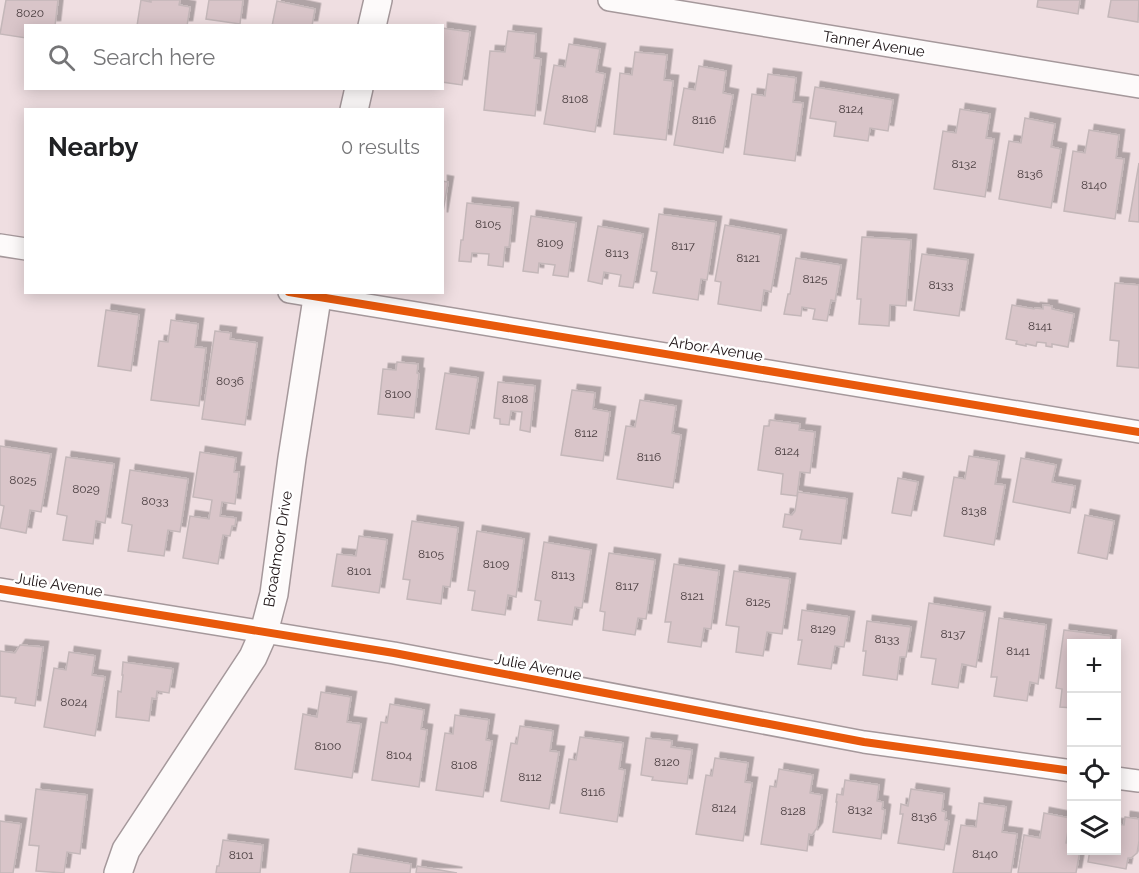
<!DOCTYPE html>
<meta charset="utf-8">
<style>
body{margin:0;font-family:Raleway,sans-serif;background:#f6f6f6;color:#202124}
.controls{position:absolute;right:18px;bottom:18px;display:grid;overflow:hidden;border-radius:0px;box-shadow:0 3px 15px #0003}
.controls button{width:54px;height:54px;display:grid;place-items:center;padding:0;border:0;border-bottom:2px solid #e0e0e0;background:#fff;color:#202124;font:30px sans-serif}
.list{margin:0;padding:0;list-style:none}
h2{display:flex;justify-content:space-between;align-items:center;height:78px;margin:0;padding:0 24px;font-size:26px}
h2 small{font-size:20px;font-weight:400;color:#757577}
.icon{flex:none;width:33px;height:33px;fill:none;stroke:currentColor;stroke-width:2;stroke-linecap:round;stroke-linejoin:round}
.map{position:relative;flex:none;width:1139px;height:873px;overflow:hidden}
.search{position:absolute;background:#fff;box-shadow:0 3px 15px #0003;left:24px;top:24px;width:420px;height:66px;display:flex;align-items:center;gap:15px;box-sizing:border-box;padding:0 21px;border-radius:0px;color:#757577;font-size:22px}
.panel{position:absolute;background:#fff;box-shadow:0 3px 15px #0003;left:24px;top:108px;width:420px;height:186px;border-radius:0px}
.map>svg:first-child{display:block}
.building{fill:#d9c5c9;stroke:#c4b7b9;stroke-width:1.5;filter:url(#shadow)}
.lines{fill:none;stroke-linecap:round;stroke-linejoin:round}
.minor-casing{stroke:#a5989b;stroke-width:24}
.tertiary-casing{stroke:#a5989b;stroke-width:30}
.minor{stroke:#fdfafa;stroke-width:21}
.tertiary{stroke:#fdfafa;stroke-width:27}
.cycleway-casing{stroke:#fff;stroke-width:11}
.cycleway{stroke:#e8590c;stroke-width:8}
.labels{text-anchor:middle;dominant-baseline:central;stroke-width:5;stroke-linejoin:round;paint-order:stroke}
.number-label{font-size:12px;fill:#4a3e40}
.street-label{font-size:15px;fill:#1b1113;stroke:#fff}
</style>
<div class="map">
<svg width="1139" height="873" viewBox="0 0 1139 873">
<defs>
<filter id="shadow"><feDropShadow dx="5.5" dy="-5.5" stdDeviation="0" flood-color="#0004"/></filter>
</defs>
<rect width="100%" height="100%" fill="#efdee1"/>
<g class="building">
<polygon points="6,0 58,0 55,26 26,26 26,38 0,34"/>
<polygon points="141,0 151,2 151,0 180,0 179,5 190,7 187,26 137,26"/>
<polygon points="209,0 243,0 240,24 206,19"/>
<polygon points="1038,0 1080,0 1078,14 1037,7"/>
<polygon points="1111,0 1139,0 1138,22 1108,17"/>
<polygon points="277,1 315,9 312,26 272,26"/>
<polygon points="442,28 470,32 462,85 442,82"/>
<polygon points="508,31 536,34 534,58 541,59 535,116 484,110 490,51 505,52"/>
<polygon points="569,44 600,49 596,72 605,74 595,132 544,124 554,65 565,67"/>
<polygon points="635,52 667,55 664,80 673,81 666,140 614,134 620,73 632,75"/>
<polygon points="699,66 726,71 723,93 733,95 723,153 674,145 684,88 695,90"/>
<polygon points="768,74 796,78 793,102 803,103 795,161 744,154 752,94 765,96"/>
<polygon points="815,87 893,100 888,131 870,128 868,141 834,136 836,122 810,118"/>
<polygon points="960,109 990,114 986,138 994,139 985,197 934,189 943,131 956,133"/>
<polygon points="1025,118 1055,124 1051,147 1061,149 1051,208 999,199 1009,141 1021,143"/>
<polygon points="1089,130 1119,135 1116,158 1124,159 1115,219 1064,211 1073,151 1085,153"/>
<polygon points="1139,163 1139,222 1129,221"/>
<polygon points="442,181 448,182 442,218"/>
<polygon points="467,203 513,208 509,247 505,247 503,267 488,265 489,254 472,253 471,262 459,261 461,240 463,240"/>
<polygon points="659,214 716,222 707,280 701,279 698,300 653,293 657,272 651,271"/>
<polygon points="531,216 576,223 568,277 553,275 555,265 539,263 538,273 523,271"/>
<polygon points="725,225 781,235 771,292 764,290 761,311 718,304 721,282 715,281"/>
<polygon points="598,226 643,234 633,288 619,286 621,275 604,272 602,284 588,281"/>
<polygon points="862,237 911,240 906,306 890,305 889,326 859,324 861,299 857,299"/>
<polygon points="922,254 968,260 959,316 914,310"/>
<polygon points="796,258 841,265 835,301 831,300 827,321 813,319 815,309 802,307 801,316 784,314 788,294 790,294"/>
<polygon points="1115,283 1139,285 1139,368 1117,366 1119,341 1110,340"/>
<polygon points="1012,305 1034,309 1035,308 1043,309 1043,305 1052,306 1052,309 1074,314 1068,347 1052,344 1052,347 1046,346 1046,343 1037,342 1036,346 1026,344 1026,346 1016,344 1017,341 1006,339"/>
<polygon points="106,310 139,315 131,371 98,366"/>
<polygon points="171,320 198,324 195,347 206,348 199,406 151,400 159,341 168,342"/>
<polygon points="215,331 231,333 230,339 257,343 245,425 202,419"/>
<polygon points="397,362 418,364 417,373 419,374 414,418 378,414 383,369 396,370"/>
<polygon points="445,373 478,378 469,434 436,429"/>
<polygon points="498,382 535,386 530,432 520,430 522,412 511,411 509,425 500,424 500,419 494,418"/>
<polygon points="572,390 595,393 593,409 610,412 603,461 561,455"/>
<polygon points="640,400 676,406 672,433 681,435 673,488 617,479 626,426 635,427"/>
<polygon points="770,420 800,424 799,430 815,432 810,473 800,472 797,496 781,494 783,474 758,470 764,426 769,426"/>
<polygon points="0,446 51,454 41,512 30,510 26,533 0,528 4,506 0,505"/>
<polygon points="200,452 236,458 234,472 239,472 235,504 222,502 220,516 236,518 235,526 232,526 230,536 223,535 218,564 183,558 190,516 209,519 212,500 193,497"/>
<polygon points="969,456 999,461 995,484 1005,485 994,545 944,536 954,477 965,479"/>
<polygon points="66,457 114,464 105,523 96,521 93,544 63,540 67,516 57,514"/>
<polygon points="1021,458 1056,465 1052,482 1075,486 1070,513 1013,502"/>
<polygon points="130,470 188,479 180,532 168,530 164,556 128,551 132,525 122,523"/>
<polygon points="898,478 918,482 911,516 892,513"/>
<polygon points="798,492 847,499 841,544 800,539 802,530 783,527 785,514 792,515 795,511"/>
<polygon points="1085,515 1114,521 1107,559 1078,553"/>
<polygon points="412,521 458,528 450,587 443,586 441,604 407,599 410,580 403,579"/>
<polygon points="477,531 524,539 516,597 508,595 505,615 472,610 475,591 468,590"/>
<polygon points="359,536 387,540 379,593 332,586 337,554 356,556"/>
<polygon points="544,542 591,550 582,608 575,607 572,625 538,620 541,601 535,600"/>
<polygon points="609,553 655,560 646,619 638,618 635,635 603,630 605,612 600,611"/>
<polygon points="674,564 719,571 711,629 704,628 701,647 668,642 671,622 665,622"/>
<polygon points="734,571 790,579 782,634 767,632 763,656 736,652 739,627 726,625"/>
<polygon points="929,603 985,612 976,667 962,664 958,688 932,684 936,659 921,657"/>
<polygon points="802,610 849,617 844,647 835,646 831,669 798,664 802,640 798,640"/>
<polygon points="999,618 1046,625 1038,684 1030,682 1027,701 994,696 997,677 991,677"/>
<polygon points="867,621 911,627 906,657 900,657 897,680 863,675 866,651 863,651"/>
<polygon points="1064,630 1111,636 1110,644 1072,644 1072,708 1060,707 1062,689 1056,688"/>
<polygon points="20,645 43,647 35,706 15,703 16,698 0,696 0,651 15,653"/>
<polygon points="69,652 95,656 92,675 105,677 95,736 44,727 54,668 66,670"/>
<polygon points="123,662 173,669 169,693 157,691 156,699 152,698 149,721 116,717 118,691 121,692 123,675 122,675"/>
<polygon points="321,692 351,697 347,722 361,724 352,778 295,769 303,714 317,717"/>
<polygon points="390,704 424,710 421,729 427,730 419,787 372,780 381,722 387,723"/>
<polygon points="455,715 489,720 486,740 492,741 483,797 436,790 445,733 453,734"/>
<polygon points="520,726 553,731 550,751 559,752 549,809 501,801 511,743 517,744"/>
<polygon points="580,737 623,743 619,769 625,770 617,822 560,813 569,759 576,760"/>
<polygon points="646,738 672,741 671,747 692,750 687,784 652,780 653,777 641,775"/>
<polygon points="715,758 748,763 745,782 752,783 743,841 696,834 706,775 712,776"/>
<polygon points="779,769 813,775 810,793 822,795 817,828 812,835 809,834 807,851 761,844 770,786 776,787"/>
<polygon points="845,780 879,785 877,801 883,802 882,809 885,810 881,839 833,832 837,802 836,802 837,794 843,795"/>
<polygon points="36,789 87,795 80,854 67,852 64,873 36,871 39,846 29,845"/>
<polygon points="911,789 944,794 942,811 946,812 945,820 949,821 944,850 898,843 903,814 900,814 901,804 908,806"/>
<polygon points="979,803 1006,807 1002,832 1017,834 1011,873 953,873 961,825 976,827"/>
<polygon points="1044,813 1070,818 1066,843 1072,844 1072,850 1080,850 1076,873 1018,873 1024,835 1040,838"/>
<polygon points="1125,817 1139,819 1139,841 1137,853 1131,858 1128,858 1126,869 1088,862 1090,850 1116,850 1116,824 1124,825"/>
<polygon points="0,821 21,824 13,873 0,873"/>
<polygon points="223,840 263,845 260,873 216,873 217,866 219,866"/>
<polygon points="353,854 411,864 410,873 350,873"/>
<polygon points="417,866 457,873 416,873"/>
</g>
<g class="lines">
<defs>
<g id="minor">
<polyline points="609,0 1139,87"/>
<polyline points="0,245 26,249"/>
<polyline points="289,292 1139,432"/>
<polyline points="0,589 394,653 864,742 1072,771"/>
<polyline points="1116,778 1139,781"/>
</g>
<g id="tertiary">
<polyline points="372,26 378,0"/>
<polyline points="354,110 359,88"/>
<polyline points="118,873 126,850 253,657 264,632 274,594 292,458 318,292"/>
</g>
</defs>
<use href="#minor" class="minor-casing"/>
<use href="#tertiary" class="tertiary-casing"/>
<use href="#minor" class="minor"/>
<use href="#tertiary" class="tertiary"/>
<defs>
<g id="cycleway">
<polyline points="289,292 1139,432"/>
<polyline points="0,589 394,653 864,742 1072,771"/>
</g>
</defs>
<use href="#cycleway" class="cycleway-casing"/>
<use href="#cycleway" class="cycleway"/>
</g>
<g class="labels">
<g class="number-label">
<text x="30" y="13">8020</text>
<text x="575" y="99">8108</text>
<text x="851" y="109">8124</text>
<text x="704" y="120">8116</text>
<text x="964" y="164">8132</text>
<text x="1030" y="174">8136</text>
<text x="1094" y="185">8140</text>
<text x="488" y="224">8105</text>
<text x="550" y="243">8109</text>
<text x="683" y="246">8117</text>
<text x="617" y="253">8113</text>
<text x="748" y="258">8121</text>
<text x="815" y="279">8125</text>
<text x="941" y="285">8133</text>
<text x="1040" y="326">8141</text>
<text x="230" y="381">8036</text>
<text x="398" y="394">8100</text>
<text x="515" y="399">8108</text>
<text x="586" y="433">8112</text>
<text x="787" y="451">8124</text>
<text x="649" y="457">8116</text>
<text x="23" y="480">8025</text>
<text x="86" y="489">8029</text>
<text x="155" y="501">8033</text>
<text x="974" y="511">8138</text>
<text x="431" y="554">8105</text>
<text x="496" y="564">8109</text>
<text x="359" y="571">8101</text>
<text x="563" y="575">8113</text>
<text x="627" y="586">8117</text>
<text x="692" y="596">8121</text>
<text x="758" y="602">8125</text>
<text x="823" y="629">8129</text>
<text x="953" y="634">8137</text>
<text x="887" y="639">8133</text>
<text x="1018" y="651">8141</text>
<text x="74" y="702">8024</text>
<text x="328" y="746">8100</text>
<text x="399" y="755">8104</text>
<text x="667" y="762">8120</text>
<text x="464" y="765">8108</text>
<text x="530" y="777">8112</text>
<text x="593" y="792">8116</text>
<text x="724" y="808">8124</text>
<text x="860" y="810">8132</text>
<text x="793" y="811">8128</text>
<text x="924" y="817">8136</text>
<text x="985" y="854">8140</text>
<text x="241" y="855">8101</text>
</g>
<g class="street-label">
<text transform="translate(874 44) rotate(9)">Tanner Avenue</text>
<text transform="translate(716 349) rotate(9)">Arbor Avenue</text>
<text transform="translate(278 549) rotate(-81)">Broadmoor Drive</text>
<text transform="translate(59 585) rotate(9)">Julie Avenue</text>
<text transform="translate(538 667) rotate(11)">Julie Avenue</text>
</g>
</g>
</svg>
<div class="controls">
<button>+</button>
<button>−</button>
<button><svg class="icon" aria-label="locate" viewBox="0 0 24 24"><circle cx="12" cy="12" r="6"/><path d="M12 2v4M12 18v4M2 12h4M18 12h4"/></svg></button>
<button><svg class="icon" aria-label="layers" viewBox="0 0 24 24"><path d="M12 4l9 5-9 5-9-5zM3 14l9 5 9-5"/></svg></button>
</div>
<div class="search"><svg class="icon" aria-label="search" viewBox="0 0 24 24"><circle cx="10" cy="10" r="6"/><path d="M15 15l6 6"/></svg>Search here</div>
<section class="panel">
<h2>Nearby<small>0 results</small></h2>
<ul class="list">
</ul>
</section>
</div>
